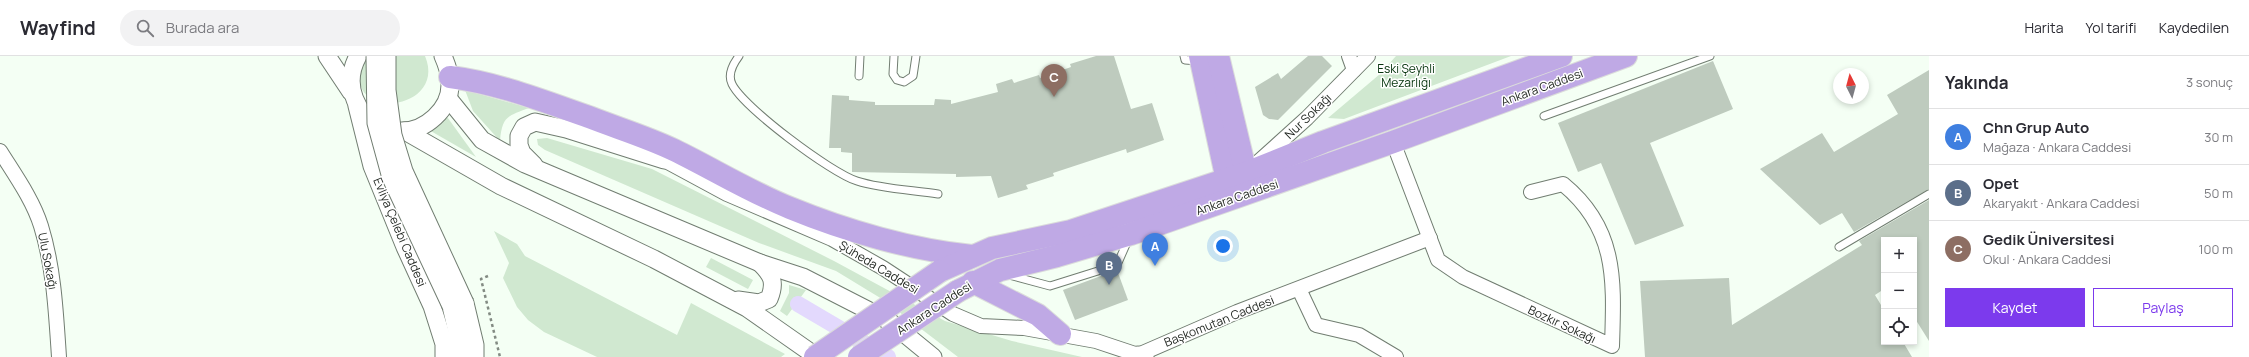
<!DOCTYPE html>
<html lang="tr">
<meta charset="utf-8">
<style>
body{margin:0;font-family:Manrope,sans-serif;background:#f2f2f3;color:#2b2b33}
.controls{position:absolute;right:12px;bottom:12px;display:grid;overflow:hidden;border-radius:0px;box-shadow:0 2px 6px #0003}
.controls button{width:36px;height:36px;display:grid;place-items:center;padding:0;border:0;border-bottom:1px solid #e1e1e2;background:#fff;color:#2b2b33;font:20px sans-serif}
.compass{position:absolute;left:1833px;top:12px;width:36px;height:36px;border-radius:50%;background:#fff;box-shadow:0 2px 6px #0003;rotate:354deg}
.you{position:absolute;left:1223px;top:190px;width:14px;height:14px;margin:-10px;border:3px solid #fff;border-radius:50%;background:#1a73e8;box-shadow:0 0 0 6px #1a73e833}
.badge{display:grid;place-items:center;width:26px;height:26px;border-radius:50%;background:#7c3aed;color:#fff;font-size:13px;font-weight:700}
.pin{position:absolute;translate:-50% -33px;filter:drop-shadow(0 1px 2px #0008)}
.pin::after{content:'';position:absolute;top:21px;width:14px;height:12px;background:inherit;clip-path:polygon(0 0,100% 0,50% 100%)}
.list{margin:0;padding:0;list-style:none}
h2{display:flex;justify-content:space-between;align-items:center;height:52px;margin:0;padding:0 16px;font-size:17px}
h2 small{font-size:13px;font-weight:400;color:#7c7c81}
.list li{display:grid;grid-template-columns:26px 1fr auto;gap:12px;align-items:center;box-sizing:border-box;height:56px;padding:0 16px;border-top:1px solid #e1e1e2}
.list b{display:block;font-size:15px;white-space:nowrap}
.list p{margin:0;font-size:13px;white-space:nowrap;color:#7c7c81}
.list em{font-size:13px;font-style:normal;color:#7c7c81}
.actions{display:flex;gap:8px;padding:12px 16px}
.actions a{flex:1;padding:9px 0;border:1px solid #7c3aed;border-radius:0px;text-align:center;font-size:14px;color:#7c3aed}
.actions .main{background:#7c3aed;color:#fff}
.icon{flex:none;width:22px;height:22px;fill:none;stroke:currentColor;stroke-width:2;stroke-linecap:round;stroke-linejoin:round}
.map{position:relative;flex:none;width:1929px;height:301px;overflow:hidden}
header{display:flex;align-items:center;gap:24px;box-sizing:border-box;height:56px;padding:0 20px;background:#fff;border-bottom:1px solid #e1e1e2}
header strong{font-size:19px}
nav{display:flex;gap:22px;margin-inline-start:auto;font-size:14px}
.search{width:280px;height:36px;background:#f2f2f3;display:flex;align-items:center;gap:10px;box-sizing:border-box;padding:0 14px;border-radius:22px;color:#7c7c81;font-size:15px}
main{display:flex}
aside{flex:1;background:#fff}
.map>svg:first-child{display:block}
.green{fill:#d0e8d0}
.lines{fill:none;stroke-linecap:round;stroke-linejoin:round}
.canal{stroke:#e3d9fd;stroke-width:16}
.building{fill:#becbbe}
.service-casing{stroke:#717d71;stroke-width:9}
.minor-casing{stroke:#717d71;stroke-width:16}
.tertiary-casing{stroke:#717d71;stroke-width:19}
.primary-casing{stroke:#dbdcdb;stroke-width:24}
.path{stroke:#838b83;stroke-width:2.5;stroke-dasharray:3 3;stroke-linecap:butt}
.service{stroke:#fff;stroke-width:7}
.minor{stroke:#fff;stroke-width:14}
.tertiary{stroke:#fff;stroke-width:17}
.primary{stroke:#bfa9e5;stroke-width:22}
.tertiary-bridge-casing{stroke:#717d71;stroke-width:19;stroke-linecap:butt}
.primary-bridge-casing{stroke:#dbdcdb;stroke-width:24;stroke-linecap:butt}
.tertiary-bridge{stroke:#fff;stroke-width:17}
.primary-bridge{stroke:#bfa9e5;stroke-width:22}
.labels{text-anchor:middle;dominant-baseline:central;stroke-width:3;stroke-linejoin:round;paint-order:stroke}
.park-label{font-size:12px;fill:#06340d;stroke:#fff}
.street-label{font-size:12px;fill:#1f241f;stroke:#fff}
</style>
<header>
<strong>Wayfind</strong>
<div class="search"><svg class="icon" aria-label="search" viewBox="0 0 24 24"><circle cx="10" cy="10" r="6"/><path d="M15 15l6 6"/></svg>Burada ara</div>
<nav><a>Harita</a><a>Yol tarifi</a><a>Kaydedilen</a></nav>
</header>
<main>
<div class="map">
<svg width="1929" height="301" viewBox="0 0 1929 301">
<rect width="100%" height="100%" fill="#f4fff4"/>
<g class="green">
<path d="M359,0H425C445,47 370,64 360,28C358,20 359,8 359,0Z"/>
<polygon points="1396,0 1511,0 1344,63 1328,62 1380,18"/>
<path d="M465,34L529,52C508,60 502,60 500,85L473,55Z"/>
<polygon points="445,58 476,101 429,74"/>
<polygon points="547,82 652,113 834,205 945,265 1012,285 1082,301 958,301 882,243 836,215 759,187 545,94 538,89 537,83"/>
<polygon points="494,175 517,188 525,200 677,279 691,247 785,298 781,301 597,301 544,276 528,264 517,251 503,222 509,207"/>
<polygon points="711,202 753,224 748,233 706,211"/>
<polygon points="789,229 806,234 787,260 780,255 789,237"/>
</g>
<g class="lines">
<polyline class="canal" points="798,248 888,301"/>
</g>
<g class="building">
<polygon points="1096,0 1114,0 1131,53 1152,47 1164,84 1127,97 1126,93 1053,117 1054,120 1026,129 1028,133 998,142 991,120 956,121 956,118 852,116 852,97 841,96 841,92 829,92 832,39 849,40 849,44 875,46 875,49 934,49 935,43 951,44 951,48 998,36 996,28 1012,23 1014,27 1039,19 1040,22 1071,11 1070,8"/>
<polygon points="1308,0 1322,0 1332,10 1278,64 1269,63 1263,59 1255,31 1278,17 1281,23"/>
<polygon points="1713,5 1733,53 1650,87 1684,170 1635,189 1601,107 1578,116 1558,67"/>
<polygon points="1929,14 1929,133 1854,176 1842,157 1820,169 1760,113 1822,77 1834,96 1898,58 1887,39"/>
<polygon points="1929,144 1929,285 1914,261 1914,184 1884,184 1884,233 1875,239 1884,254 1884,286 1903,286 1912,301 1645,301 1640,225 1729,222 1732,269 1862,189 1859,185"/>
<polygon points="1117,214 1128,244 1075,264 1063,234"/>
</g>
<g class="lines">
<defs>
<g id="service">
<path d="M739,0C733,8 727,18 732,28C743,51 831,117 857,125C882,133 912,134 938,138"/>
<polyline points="894,0 893,18 897,24 904,26 913,20 916,0"/>
<polyline points="1184,0 1185,4 1198,5"/>
<polyline points="859,20 860,0"/>
<polyline points="1544,60 1710,0"/>
<polyline points="1839,191 1929,138"/>
<polyline points="1009,219 1050,230 1117,209 1128,184"/>
</g>
<g id="minor">
<polyline points="1349,0 1354,14"/>
<path d="M1393,86L1438,204L1463,221L1612,290C1614,226 1618,173 1563,128L1531,136"/>
<path d="M0,95C15,119 33,144 41,170C54,212 56,257 59,301"/>
<polyline points="655,97 664,104 727,138 832,183 883,212 953,258 981,270 1024,272 1096,285 1138,299 1237,256 1430,182"/>
<polyline points="1256,108 1307,62 1368,0"/>
<polyline points="1299,233 1316,269 1359,279 1396,301"/>
</g>
<g id="tertiary">
<polyline points="327,0 351,36"/>
<path d="M358,0C347,20 350,41 364,59"/>
<polyline points="448,42 482,84 525,108 760,207 803,221 889,265 933,301"/>
<polyline points="357,50 372,110 405,191 432,250 444,288 444,301"/>
<path d="M400,75C425,76 451,53 450,27C450,17 447,9 443,0"/>
<polyline points="405,75 501,130 654,203 747,252 817,301"/>
<polyline points="534,109 522,97 519,89 519,80 524,71 535,66 566,73 664,104"/>
<path d="M738,244L759,247L769,243C776,226 772,219 760,207"/>
<polyline points="465,247 475,289 475,301"/>
<polyline points="451,250 458,280 460,301"/>
<polyline points="1138,299 1145,301"/>
</g>
<g id="primary">
<polyline points="1200,0 1227,124 1238,134"/>
<polyline points="1218,0 1246,117 1244,132"/>
<path d="M450,21C498,27 543,45 589,61C617,72 647,81 674,94C713,113 750,136 790,152C846,175 912,194 972,200"/>
<polyline points="940,215 992,192 1071,175 1246,117 1323,86 1561,0"/>
<polyline points="973,226 1038,259 1060,278"/>
<polyline points="958,235 1000,214 1057,200 1131,178 1393,86 1626,0"/>
</g>
</defs>
<use href="#service" class="service-casing"/>
<use href="#minor" class="minor-casing"/>
<use href="#tertiary" class="tertiary-casing"/>
<use href="#primary" class="primary-casing"/>
<polyline class="path" points="488,220 481,223 500,301"/>
<use href="#service" class="service"/>
<use href="#minor" class="minor"/>
<use href="#tertiary" class="tertiary"/>
<use href="#primary" class="primary"/>
<defs>
<g id="tertiary-bridge">
<polyline points="375,0 376,67 391,122 451,250"/>
<polyline points="387,0 387,34 393,79 404,115 465,247"/>
</g>
<g id="primary-bridge">
<polyline points="815,301 940,215"/>
<polyline points="859,301 958,235"/>
</g>
</defs>
<use href="#tertiary-bridge" class="tertiary-bridge-casing"/>
<use href="#primary-bridge" class="primary-bridge-casing"/>
<use href="#tertiary-bridge" class="tertiary-bridge"/>
<use href="#primary-bridge" class="primary-bridge"/>
</g>
<g class="labels">
<g class="park-label">
<text x="1406" y="12">Eski Şeyhli<tspan x="1406" dy="14">Mezarlığı</tspan></text>
</g>
<g class="street-label">
<text transform="translate(1542 31) rotate(-20)">Ankara Caddesi</text>
<text transform="translate(1308 60) rotate(-44)">Nur Sokağı</text>
<text transform="translate(1237 141) rotate(-19)">Ankara Caddesi</text>
<text transform="translate(400 176) rotate(67)">Evliya Çelebi Caddesi</text>
<text transform="translate(48 205) rotate(79)">Ulu Sokağı</text>
<text transform="translate(879 211) rotate(31)">Şüheda Caddesi</text>
<text transform="translate(934 252) rotate(-33)">Ankara Caddesi</text>
<text transform="translate(1219 265) rotate(-22)">Başkomutan Caddesi</text>
<text transform="translate(1562 268) rotate(25)">Bozkır Sokağı</text>
</g>
</g>
</svg>
<div class="controls">
<button>+</button>
<button>−</button>
<button><svg class="icon" aria-label="locate" viewBox="0 0 24 24"><circle cx="12" cy="12" r="6"/><path d="M12 2v4M12 18v4M2 12h4M18 12h4"/></svg></button>
</div>
<svg class="compass" viewBox="-18 -18 36 36"><path d="M0-13l5 13h-10z" fill="#e53935"/><path d="M0 13l5-13h-10z" fill="#7c7c81"/></svg>
<div class="you"></div>
<div class="pin badge" style="left:1155px;top:210px;background:#3f7fe0">A</div>
<div class="pin badge" style="left:1109px;top:229px;background:#5c6f8a">B</div>
<div class="pin badge" style="left:1054px;top:41px;background:#8d6e63">C</div>
</div>
<aside>
<h2>Yakında<small>3 sonuç</small></h2>
<ul class="list">
<li><span class="badge" style="background:#3f7fe0">A</span><div><b>Chn Grup Auto</b><p>Mağaza · Ankara Caddesi</p></div><em>30 m</em></li>
<li><span class="badge" style="background:#5c6f8a">B</span><div><b>Opet</b><p>Akaryakıt · Ankara Caddesi</p></div><em>50 m</em></li>
<li><span class="badge" style="background:#8d6e63">C</span><div><b>Gedik Üniversitesi</b><p>Okul · Ankara Caddesi</p></div><em>100 m</em></li>
</ul>
<div class="actions"><a class="main">Kaydet</a><a>Paylaş</a></div>
</aside>
</main>
